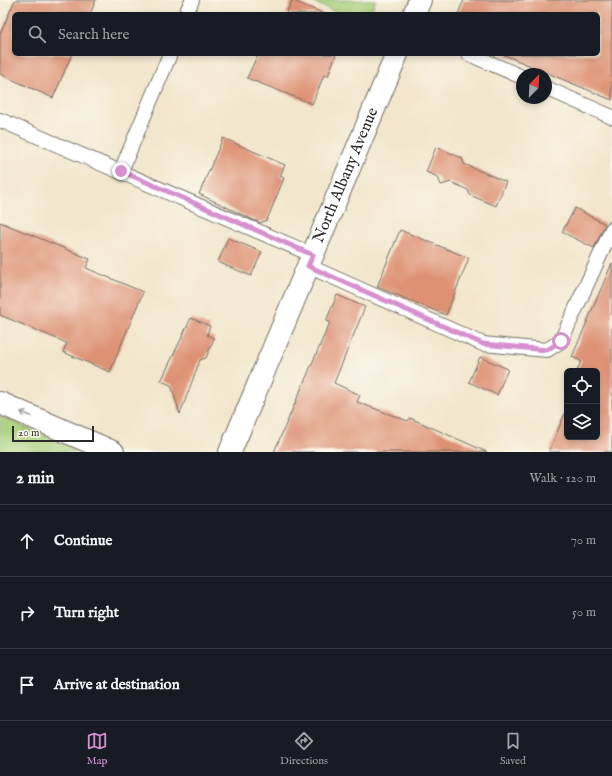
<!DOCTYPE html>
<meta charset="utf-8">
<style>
body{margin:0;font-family:"IM FELL English",serif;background:#20242c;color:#f1f3f6}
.controls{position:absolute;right:12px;bottom:12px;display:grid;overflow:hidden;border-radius:6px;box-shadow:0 2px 6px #0003}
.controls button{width:36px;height:36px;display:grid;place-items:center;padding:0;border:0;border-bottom:1px solid #363941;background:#171b24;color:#f1f3f6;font:20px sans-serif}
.compass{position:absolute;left:516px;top:68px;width:36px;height:36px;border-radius:50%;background:#171b24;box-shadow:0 2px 6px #0003;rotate:24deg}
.scale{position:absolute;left:12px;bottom:10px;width:82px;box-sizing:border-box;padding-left:4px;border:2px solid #2b2b2b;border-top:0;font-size:11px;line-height:14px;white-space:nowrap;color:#2b2b2b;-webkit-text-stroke:3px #fbf7ec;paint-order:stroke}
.stop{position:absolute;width:12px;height:12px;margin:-9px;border:3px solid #d690ce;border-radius:50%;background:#fff}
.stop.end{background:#d690ce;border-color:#fff;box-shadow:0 1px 4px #0008}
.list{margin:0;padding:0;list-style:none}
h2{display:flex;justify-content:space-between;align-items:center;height:52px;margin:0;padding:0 16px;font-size:17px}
h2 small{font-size:13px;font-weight:400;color:#9ea1a6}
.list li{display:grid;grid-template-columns:26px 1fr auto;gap:12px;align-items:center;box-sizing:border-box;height:72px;padding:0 16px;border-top:1px solid #363941}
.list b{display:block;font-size:15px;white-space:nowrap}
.list em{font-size:13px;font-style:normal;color:#9ea1a6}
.icon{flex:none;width:22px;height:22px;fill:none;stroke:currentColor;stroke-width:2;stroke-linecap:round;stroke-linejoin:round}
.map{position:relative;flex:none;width:612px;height:452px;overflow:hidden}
.search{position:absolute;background:#171b24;box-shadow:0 2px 6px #0003;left:12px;right:12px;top:12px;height:44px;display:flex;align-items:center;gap:10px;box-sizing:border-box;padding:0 14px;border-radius:6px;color:#9ea1a6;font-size:15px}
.sheet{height:268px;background:#171b24}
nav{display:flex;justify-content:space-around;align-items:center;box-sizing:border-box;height:56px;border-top:1px solid #363941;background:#171b24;font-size:11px;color:#9ea1a6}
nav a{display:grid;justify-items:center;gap:2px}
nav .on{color:#d690ce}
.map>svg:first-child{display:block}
.green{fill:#a4ce79;stroke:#687c52}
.building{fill:#de9275}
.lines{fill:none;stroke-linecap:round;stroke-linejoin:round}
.service-casing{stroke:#716c63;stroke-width:16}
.minor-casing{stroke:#716c63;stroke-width:24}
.service{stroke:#fff;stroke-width:14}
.minor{stroke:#fff;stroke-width:22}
.oneway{stroke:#a0a0a0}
.route{stroke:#d690ce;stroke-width:5}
.labels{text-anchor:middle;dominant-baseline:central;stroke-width:3.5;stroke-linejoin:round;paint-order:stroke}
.street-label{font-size:16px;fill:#2b2b2b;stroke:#fbf7ec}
</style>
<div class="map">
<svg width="612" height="452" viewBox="0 0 612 452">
<rect width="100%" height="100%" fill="#fbf7ec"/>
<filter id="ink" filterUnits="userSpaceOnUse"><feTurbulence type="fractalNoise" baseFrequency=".025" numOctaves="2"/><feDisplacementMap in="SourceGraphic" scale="8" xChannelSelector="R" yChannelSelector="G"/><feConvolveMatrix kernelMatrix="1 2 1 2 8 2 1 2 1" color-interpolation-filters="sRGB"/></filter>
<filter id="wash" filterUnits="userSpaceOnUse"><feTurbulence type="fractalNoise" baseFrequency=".012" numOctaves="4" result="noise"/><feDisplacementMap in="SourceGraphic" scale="16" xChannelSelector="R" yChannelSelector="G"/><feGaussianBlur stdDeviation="0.9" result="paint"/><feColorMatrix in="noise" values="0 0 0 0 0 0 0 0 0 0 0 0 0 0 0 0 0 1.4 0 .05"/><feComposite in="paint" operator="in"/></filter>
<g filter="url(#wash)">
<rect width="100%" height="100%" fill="#f2e6cc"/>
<g class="green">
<polygon points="308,0 376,0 370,14 341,14"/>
<polygon points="0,416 83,452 0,452"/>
</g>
<g id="blocks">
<g class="building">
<polygon points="15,0 96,0 90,14 14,14 14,54 72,54 53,98 0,74 0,34"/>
<polygon points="292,0 324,14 286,14"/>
<polygon points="464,0 612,0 612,100 502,54 598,54 598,14 458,14"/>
<polygon points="258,54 267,57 269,54 336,54 328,76 324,75 312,104 247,78"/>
<polygon points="223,138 285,165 280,176 284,178 267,220 260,223 199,194"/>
<polygon points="436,147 462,158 464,164 506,182 496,206 470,195 468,190 451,182 441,185 438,177 426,172"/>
<polygon points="575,208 605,224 594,248 562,232"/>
<polygon points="0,222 90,259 86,268 143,292 110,372 63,352 67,343 0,315"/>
<polygon points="400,230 469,258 446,315 377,287"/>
<polygon points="228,238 262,252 251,276 218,262"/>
<polygon points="612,263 612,452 549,452 567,408 567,437 597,437 597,371 577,371 581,361 572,357"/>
<polygon points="337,295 365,307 334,383 360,395 357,402 408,421 410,418 487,452 274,452 330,322 326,321"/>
<polygon points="191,318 210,326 207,335 214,338 206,358 200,360 180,414 171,385 161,381"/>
<polygon points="480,357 508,369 497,395 469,382"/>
</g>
</g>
</g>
<g filter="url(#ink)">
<use href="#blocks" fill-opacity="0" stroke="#716c63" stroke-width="1"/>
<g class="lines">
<defs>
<g id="service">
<polyline points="186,14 192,0"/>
<polyline points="469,54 522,77"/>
<polyline points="546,88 612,117"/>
<polyline points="0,120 313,255"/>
<polyline points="121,171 170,54"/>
<polyline points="308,266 483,344 547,350 561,341 612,229"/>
</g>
<g id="minor">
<polyline points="414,14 420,0"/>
<polyline points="0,403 113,452"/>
<path id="s1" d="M230,452L397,54"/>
</g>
</defs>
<use href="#service" class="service-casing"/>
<use href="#minor" class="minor-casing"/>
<use href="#service" class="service"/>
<use href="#minor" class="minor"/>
</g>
<defs><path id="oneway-shaft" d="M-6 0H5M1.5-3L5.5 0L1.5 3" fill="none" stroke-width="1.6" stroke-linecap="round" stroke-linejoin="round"/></defs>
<use class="oneway" href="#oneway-shaft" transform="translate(26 414) rotate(-157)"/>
</g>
<g class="lines" filter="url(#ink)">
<polyline class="route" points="121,171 313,255 308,266 483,344 547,350 561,341"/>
</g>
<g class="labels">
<g class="street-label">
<text stroke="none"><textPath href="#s1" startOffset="300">North Albany Avenue</textPath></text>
</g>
</g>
</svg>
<div class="controls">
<button><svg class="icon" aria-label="locate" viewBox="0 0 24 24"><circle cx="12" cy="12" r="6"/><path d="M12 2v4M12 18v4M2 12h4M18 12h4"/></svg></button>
<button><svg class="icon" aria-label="layers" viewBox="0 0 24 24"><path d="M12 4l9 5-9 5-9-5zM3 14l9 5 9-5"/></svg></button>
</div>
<svg class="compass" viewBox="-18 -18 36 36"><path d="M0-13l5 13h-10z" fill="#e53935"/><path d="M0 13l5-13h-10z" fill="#9ea1a6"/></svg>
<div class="scale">20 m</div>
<div class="stop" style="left:561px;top:341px"></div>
<div class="stop end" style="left:121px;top:171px"></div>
<div class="search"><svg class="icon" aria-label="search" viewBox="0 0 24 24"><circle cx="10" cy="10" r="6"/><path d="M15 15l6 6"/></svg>Search here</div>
</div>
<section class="sheet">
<h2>2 min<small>Walk · 120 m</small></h2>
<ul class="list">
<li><svg class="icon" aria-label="ahead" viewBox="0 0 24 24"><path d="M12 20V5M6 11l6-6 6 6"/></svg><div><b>Continue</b></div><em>70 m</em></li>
<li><svg class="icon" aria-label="right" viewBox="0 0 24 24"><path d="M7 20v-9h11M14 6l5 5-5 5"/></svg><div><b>Turn right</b></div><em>50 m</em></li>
<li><svg class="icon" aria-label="arrive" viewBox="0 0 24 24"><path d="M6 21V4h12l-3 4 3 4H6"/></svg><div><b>Arrive at destination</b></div></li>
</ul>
</section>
<nav>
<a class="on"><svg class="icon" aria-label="map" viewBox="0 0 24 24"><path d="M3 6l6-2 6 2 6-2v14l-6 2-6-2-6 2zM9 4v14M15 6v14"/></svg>Map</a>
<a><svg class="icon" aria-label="directions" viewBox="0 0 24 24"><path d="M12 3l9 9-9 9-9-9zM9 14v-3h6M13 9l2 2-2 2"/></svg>Directions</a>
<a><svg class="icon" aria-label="saved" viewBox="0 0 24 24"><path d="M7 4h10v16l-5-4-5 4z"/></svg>Saved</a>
</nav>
